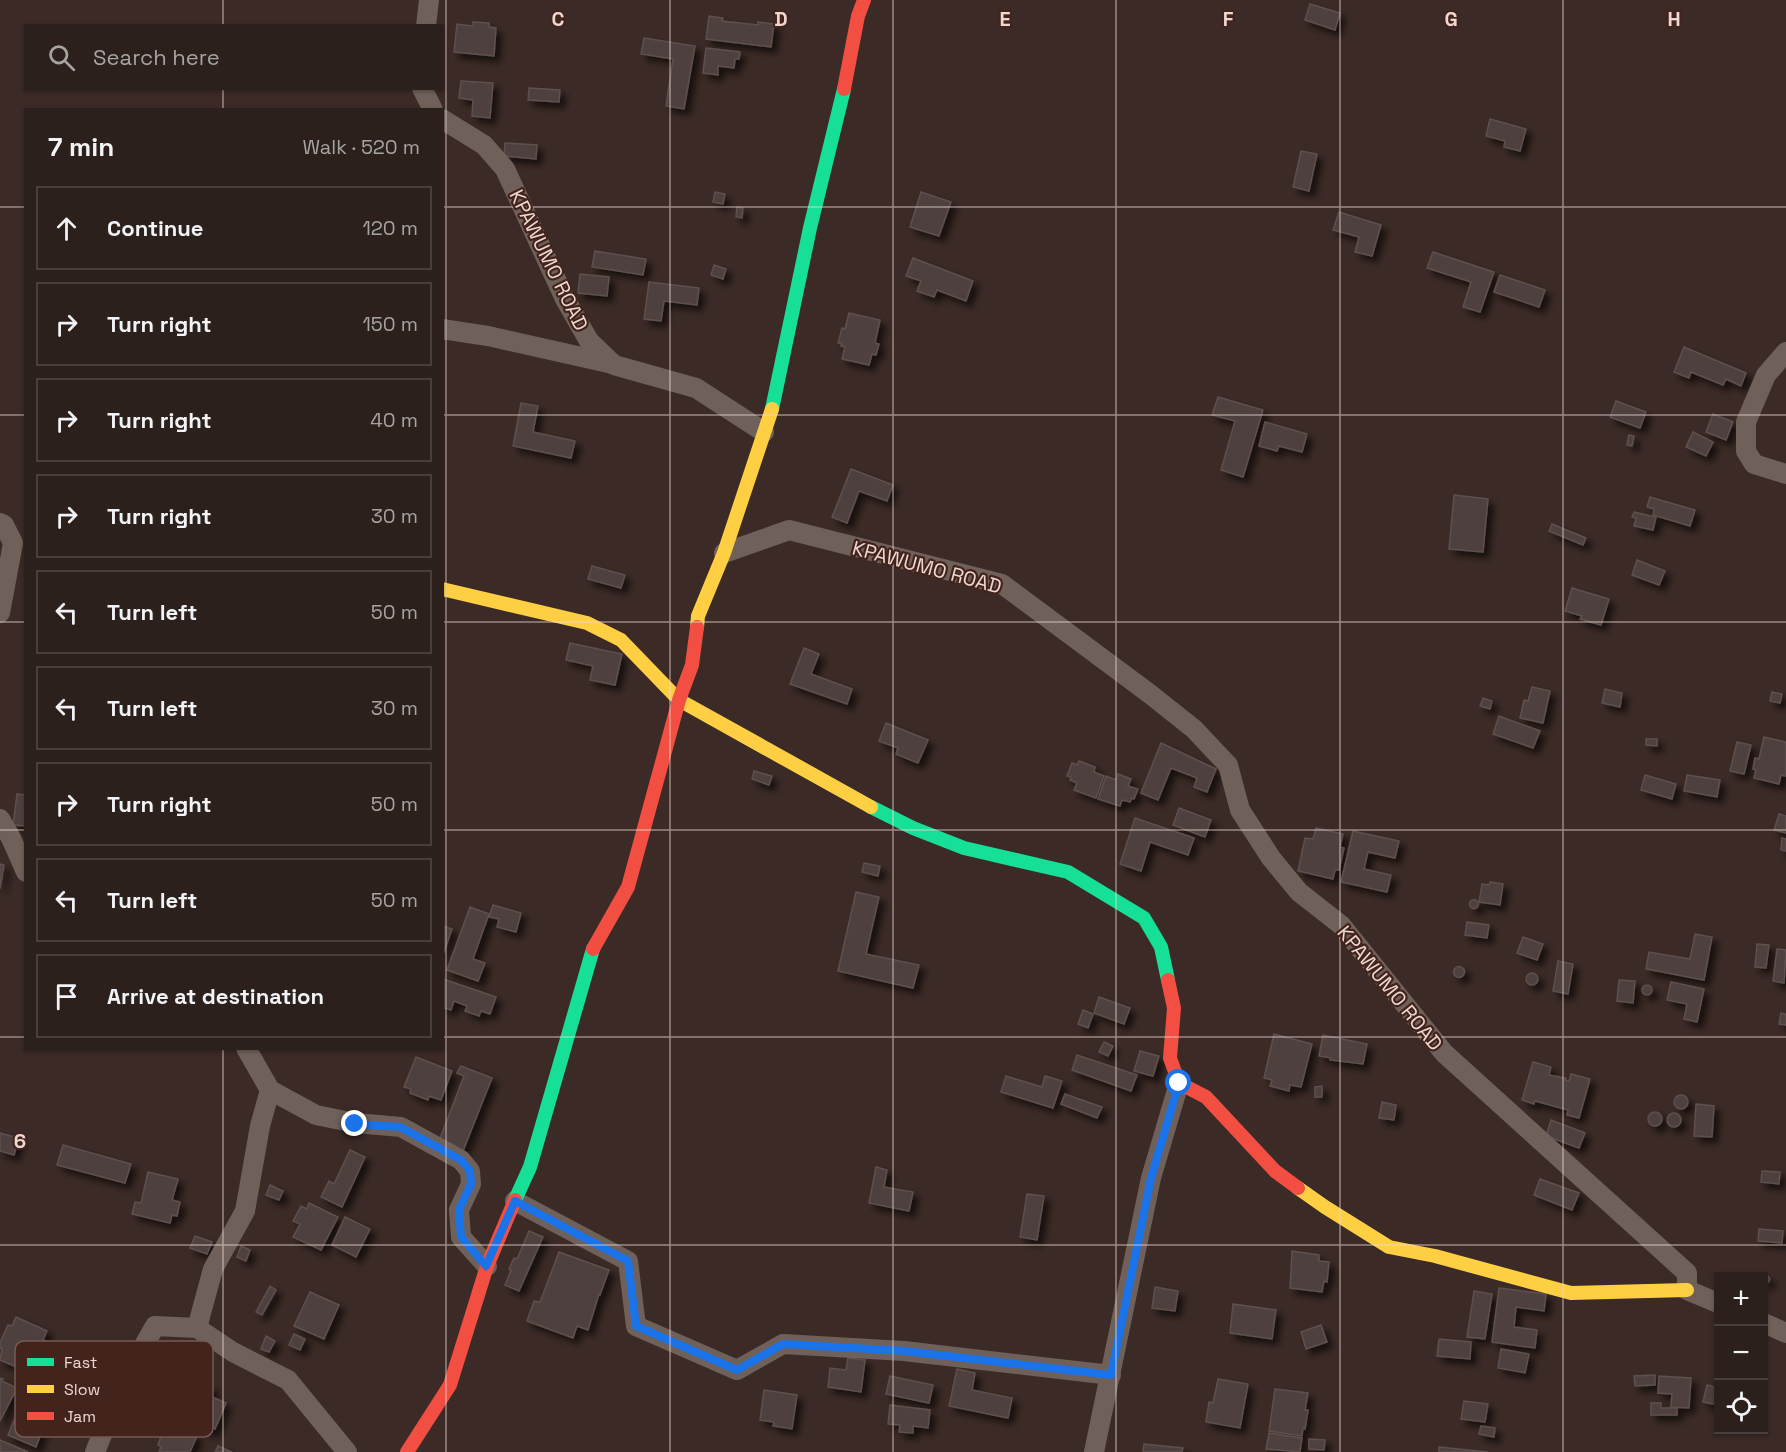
<!DOCTYPE html>
<meta charset="utf-8">
<style>
body{margin:0;font-family:"Space Grotesk",sans-serif;background:#382d29;color:#f1f3f6}
.controls{position:absolute;right:18px;bottom:18px;display:grid;overflow:hidden;border-radius:0px;box-shadow:0 2px 4px #0004}
.controls button{width:54px;height:54px;display:grid;place-items:center;padding:0;border:0;border-bottom:2px solid #483e3b;background:#2c201c;color:#f1f3f6;font:30px sans-serif}
.stop{position:absolute;width:18px;height:18px;margin:-14px;border:4px solid #1a73e8;border-radius:50%;background:#fff}
.stop.end{background:#1a73e8;border-color:#fff;box-shadow:0 2px 6px #0008}
.list{margin:0;padding:0;list-style:none}
h2{display:flex;justify-content:space-between;align-items:center;height:78px;margin:0;padding:0 24px;font-size:26px}
h2 small{font-size:20px;font-weight:400;color:#a6a3a3}
.list li{display:grid;grid-template-columns:39px 1fr auto;gap:18px;align-items:center;box-sizing:border-box;height:84px;margin:0 12px 12px;padding:0 12px;border:2px solid #483e3b;border-radius:0px}
.list b{display:block;font-size:22px;white-space:nowrap}
.list em{font-size:20px;font-style:normal;color:#a6a3a3}
.icon{flex:none;width:33px;height:33px;fill:none;stroke:currentColor;stroke-width:2;stroke-linecap:round;stroke-linejoin:round}
.map{position:relative;flex:none;width:1786px;height:1452px;overflow:hidden}
.search{position:absolute;background:#2c201c;box-shadow:0 2px 4px #0004;left:24px;top:24px;width:420px;height:66px;display:flex;align-items:center;gap:15px;box-sizing:border-box;padding:0 21px;border-radius:0px;color:#a6a3a3;font-size:22px}
.panel{position:absolute;background:#2c201c;box-shadow:0 2px 4px #0004;left:24px;top:108px;width:420px;height:942px;border-radius:0px}
.map>svg:first-child{display:block}
.building{fill:#4f413f;stroke:#5e4f4e;stroke-width:1.5;filter:url(#shadow)}
.lines{fill:none;stroke-linecap:round;stroke-linejoin:round}
.street{stroke:#6f615a;stroke-width:20}
.fast{stroke:#16e098;stroke-width:14}
.slow{stroke:#ffcf43;stroke-width:14}
.jam{stroke:#f24e42;stroke-width:14}
.route{stroke:#1a73e8;stroke-width:8}
.grid{fill:none;stroke:#edd8d2;stroke-width:1.5;stroke-opacity:0.55}
.labels{text-anchor:middle;dominant-baseline:central;stroke-width:4.5;stroke-linejoin:round;paint-order:stroke}
.street-label{font-size:20px;fill:#edd8d2;stroke:#43241d}
.key{fill:#43241d;stroke:#765a53;stroke-width:1.5}
.key-label{font-size:16px;fill:#edd8d2}
.grid-label{font-size:20px;text-anchor:middle;font-weight:bold;fill:#edd8d2;stroke:#43241d;stroke-width:4.5;stroke-linejoin:round;paint-order:stroke}
</style>
<div class="map">
<svg width="1786" height="1452" viewBox="0 0 1786 1452">
<defs>
<filter id="shadow"><feDropShadow dx="5.5" dy="5.5" stdDeviation="3" flood-color="#0009"/></filter>
</defs>
<rect width="100%" height="100%" fill="#3b2a25"/>
<g class="building">
<polygon points="1310,4 1340,13 1335,30 1305,20"/>
<polygon points="709,16 723,18 722,21 758,25 758,22 774,24 771,47 706,39"/>
<polygon points="473,22 489,23 489,27 496,28 494,56 454,52 457,24 473,26"/>
<polygon points="644,38 695,46 684,109 666,106 673,59 641,54"/>
<polygon points="706,48 740,52 739,59 735,59 734,68 718,66 718,75 703,73"/>
<polygon points="461,81 493,83 490,118 472,116 473,100 459,98"/>
<polygon points="529,88 560,90 559,102 528,100"/>
<polygon points="1490,119 1526,129 1520,151 1504,147 1505,141 1486,136"/>
<polygon points="505,143 537,145 536,159 504,156"/>
<polygon points="1301,151 1317,154 1309,191 1293,187"/>
<polygon points="715,192 725,194 723,204 713,202"/>
<polygon points="921,192 951,202 939,236 910,227"/>
<polygon points="737,207 743,208 742,218 736,217"/>
<polygon points="1339,212 1381,225 1372,256 1355,252 1359,237 1333,230"/>
<polygon points="595,251 646,259 643,275 592,267"/>
<polygon points="1433,252 1494,272 1480,312 1463,307 1471,282 1427,268"/>
<polygon points="913,258 973,281 966,301 937,290 934,297 917,291 921,281 906,276"/>
<polygon points="714,265 726,269 723,279 711,275"/>
<polygon points="580,274 609,277 607,296 578,293"/>
<polygon points="1500,275 1545,290 1539,307 1494,292"/>
<polygon points="649,282 699,288 697,305 664,301 661,321 644,319"/>
<polygon points="849,313 880,320 875,343 879,344 876,355 872,354 869,365 842,359 845,347 841,346 842,344 838,343 842,328 845,329"/>
<polygon points="1684,347 1746,373 1741,386 1726,379 1723,385 1691,372 1689,378 1674,372"/>
<polygon points="1218,397 1263,410 1243,477 1221,470 1235,421 1212,415"/>
<polygon points="1616,401 1646,412 1640,428 1610,417"/>
<polygon points="521,403 538,406 533,432 575,441 571,458 513,446"/>
<polygon points="1713,414 1733,422 1726,440 1706,432"/>
<polygon points="1265,422 1307,434 1302,452 1279,446 1277,451 1259,446"/>
<polygon points="1693,432 1713,442 1706,456 1686,447"/>
<polygon points="1629,435 1634,436 1632,446 1627,445"/>
<polygon points="851,469 893,485 887,501 859,491 847,523 832,517"/>
<polygon points="1454,495 1488,499 1483,552 1449,549"/>
<polygon points="1650,497 1695,510 1690,526 1653,515 1654,509 1647,507"/>
<polygon points="1634,512 1656,517 1653,530 1634,526 1636,518 1632,517"/>
<polygon points="1552,524 1586,538 1583,545 1549,531"/>
<polygon points="1637,560 1665,571 1659,585 1632,575"/>
<polygon points="592,566 625,575 621,588 588,579"/>
<polygon points="1572,588 1609,599 1601,625 1580,619 1582,616 1565,611"/>
<polygon points="570,643 622,654 615,685 590,680 593,666 566,660"/>
<polygon points="804,648 819,654 811,674 852,689 847,704 790,684"/>
<polygon points="1532,687 1550,691 1543,723 1520,718 1524,700 1528,701"/>
<polygon points="1605,689 1622,693 1620,707 1602,703"/>
<polygon points="1772,692 1782,694 1780,703 1770,701"/>
<polygon points="1483,698 1492,701 1490,709 1480,706"/>
<polygon points="1499,716 1540,731 1533,748 1493,734"/>
<polygon points="886,723 928,740 918,763 896,754 898,748 879,741"/>
<polygon points="1764,737 1786,742 1786,773 1785,776 1781,775 1779,784 1754,778 1756,770 1753,769 1755,758 1759,759"/>
<polygon points="1646,739 1657,739 1657,746 1646,745"/>
<polygon points="1737,742 1751,745 1744,774 1730,771"/>
<polygon points="1161,743 1216,769 1207,792 1194,787 1197,778 1171,768 1158,800 1141,793"/>
<polygon points="1079,761 1095,767 1094,772 1104,776 1096,798 1074,790 1077,783 1070,780 1071,777 1067,776 1072,763 1077,765"/>
<polygon points="754,771 772,776 769,785 752,779"/>
<polygon points="1118,774 1131,779 1128,786 1138,789 1134,799 1132,798 1130,802 1122,800 1120,806 1098,799 1106,776 1116,780"/>
<polygon points="1645,775 1676,784 1672,799 1641,790"/>
<polygon points="1687,775 1720,780 1717,797 1684,791"/>
<polygon points="17,794 26,795 26,826 13,825"/>
<polygon points="1179,808 1211,820 1205,837 1173,825"/>
<polygon points="1779,814 1786,816 1786,833 1774,830"/>
<polygon points="1135,818 1194,838 1188,855 1150,842 1141,871 1120,864"/>
<polygon points="1316,828 1343,834 1340,847 1344,848 1339,870 1335,870 1333,879 1298,871 1305,838 1313,839"/>
<polygon points="1353,831 1399,841 1395,858 1368,852 1364,869 1391,875 1387,892 1341,882"/>
<polygon points="1782,838 1786,839 1786,851 1781,850"/>
<polygon points="864,863 880,866 878,876 862,872"/>
<polygon points="0,864 4,865 0,889"/>
<polygon points="1490,882 1503,884 1500,905 1479,902 1482,884 1489,885"/>
<polygon points="856,892 879,897 866,954 919,965 913,988 838,971"/>
<circle cx="1474" cy="904" r="4.5"/>
<polygon points="493,905 521,913 516,932 497,927 499,919 489,917"/>
<polygon points="470,907 489,914 473,959 485,963 478,981 447,970"/>
<polygon points="1467,922 1489,925 1487,938 1465,935"/>
<polygon points="442,926 452,929 442,958"/>
<polygon points="1695,934 1712,937 1704,980 1646,969 1649,952 1690,959"/>
<polygon points="1523,937 1543,944 1537,960 1517,953"/>
<polygon points="1757,944 1769,945 1766,968 1755,967"/>
<polygon points="1777,949 1786,950 1784,983 1773,981"/>
<polygon points="1558,961 1573,964 1568,994 1553,991"/>
<circle cx="1459" cy="972" r="5.5"/>
<circle cx="1532" cy="979" r="6"/>
<polygon points="443,979 496,997 490,1014 481,1011 479,1016 465,1011 467,1006 454,1001 451,1010 442,1007"/>
<polygon points="1619,980 1635,981 1633,1003 1617,1001"/>
<polygon points="1671,982 1704,989 1697,1022 1684,1019 1687,1004 1667,1000"/>
<circle cx="1647" cy="990" r="5"/>
<polygon points="1099,997 1130,1008 1124,1024 1094,1013"/>
<polygon points="1083,1010 1093,1014 1088,1028 1078,1024"/>
<polygon points="1781,1013 1786,1014 1786,1025 1779,1024"/>
<polygon points="1274,1034 1312,1044 1301,1087 1290,1085 1289,1091 1270,1086 1272,1080 1264,1078"/>
<polygon points="1323,1035 1367,1044 1363,1064 1330,1060 1331,1058 1319,1056"/>
<polygon points="1104,1042 1113,1046 1108,1056 1099,1052"/>
<polygon points="1140,1051 1159,1056 1153,1076 1134,1071"/>
<polygon points="1077,1055 1137,1075 1131,1091 1072,1070"/>
<polygon points="416,1057 452,1071 441,1100 429,1096 428,1100 410,1093 411,1089 404,1087"/>
<polygon points="1533,1062 1551,1067 1549,1075 1566,1078 1565,1080 1569,1081 1571,1074 1590,1079 1579,1118 1567,1115 1568,1110 1535,1101 1534,1104 1522,1100"/>
<polygon points="461,1066 492,1078 463,1151 439,1141 464,1076 457,1073"/>
<polygon points="1006,1076 1042,1087 1045,1076 1062,1081 1053,1108 1001,1092"/>
<polygon points="1322,1086 1322,1097 1315,1097 1315,1087"/>
<polygon points="1065,1094 1102,1107 1097,1118 1061,1104"/>
<circle cx="1681" cy="1102" r="7"/>
<polygon points="1382,1102 1396,1105 1394,1120 1379,1118"/>
<polygon points="1696,1104 1714,1106 1712,1137 1694,1136"/>
<circle cx="1655" cy="1119" r="7"/>
<circle cx="1674" cy="1120" r="7"/>
<polygon points="1551,1120 1585,1133 1579,1148 1546,1136"/>
<polygon points="0,1133 19,1138 14,1155 0,1151"/>
<polygon points="63,1145 131,1164 125,1183 57,1165"/>
<polygon points="350,1150 365,1157 342,1207 321,1197 329,1181 334,1184"/>
<polygon points="876,1167 887,1170 884,1187 913,1192 909,1211 869,1203"/>
<polygon points="1762,1171 1780,1172 1779,1184 1761,1182"/>
<polygon points="148,1172 178,1179 172,1200 180,1202 177,1216 172,1215 170,1223 132,1214 135,1202 141,1203"/>
<polygon points="1540,1179 1579,1193 1572,1210 1534,1195"/>
<polygon points="270,1185 283,1191 279,1200 266,1195"/>
<polygon points="1027,1194 1044,1196 1037,1240 1020,1237"/>
<polygon points="309,1203 338,1217 321,1250 293,1237 300,1224 293,1221 301,1206 307,1209"/>
<polygon points="345,1217 370,1229 356,1257 332,1245"/>
<polygon points="1759,1229 1783,1231 1782,1243 1758,1241"/>
<polygon points="529,1231 543,1237 519,1291 505,1285 511,1270 509,1269 514,1258 517,1259"/>
<polygon points="195,1236 212,1242 207,1254 190,1248"/>
<polygon points="241,1246 250,1250 246,1261 237,1257"/>
<polygon points="1292,1251 1319,1255 1319,1261 1329,1262 1327,1282 1324,1281 1322,1292 1290,1288"/>
<polygon points="559,1252 609,1270 600,1295 599,1294 588,1330 577,1326 573,1338 527,1321 534,1301 540,1302"/>
<polygon points="1762,1275 1768,1276 1770,1279 1767,1284 1764,1285 1764,1276 1761,1276"/>
<polygon points="270,1286 276,1290 262,1315 256,1312"/>
<polygon points="1155,1287 1178,1291 1175,1311 1152,1308"/>
<polygon points="1499,1288 1546,1294 1544,1311 1516,1307 1514,1327 1537,1330 1535,1348 1492,1342"/>
<polygon points="1474,1291 1492,1294 1485,1339 1467,1337"/>
<polygon points="310,1292 339,1305 324,1339 294,1326"/>
<polygon points="1233,1304 1276,1310 1272,1339 1230,1333"/>
<polygon points="16,1317 47,1331 43,1340 46,1341 39,1357 36,1356 28,1372 0,1360 2,1349 0,1348 0,1343 8,1325 12,1326"/>
<polygon points="1321,1325 1327,1342 1306,1349 1301,1332"/>
<polygon points="294,1334 305,1339 300,1350 289,1345"/>
<polygon points="266,1336 275,1341 269,1352 261,1349"/>
<polygon points="1439,1339 1471,1342 1470,1359 1437,1356"/>
<polygon points="1501,1349 1529,1354 1525,1373 1498,1368"/>
<polygon points="848,1358 865,1360 861,1392 828,1387 830,1368 846,1370"/>
<polygon points="957,1369 975,1373 972,1390 1012,1398 1008,1418 949,1406"/>
<polygon points="1655,1375 1655,1385 1635,1386 1634,1376"/>
<polygon points="890,1376 933,1385 929,1403 886,1394"/>
<polygon points="1659,1376 1691,1378 1689,1408 1671,1407 1672,1394 1658,1393"/>
<polygon points="0,1378 3,1379 2,1381 17,1388 0,1421"/>
<polygon points="32,1378 60,1390 55,1403 49,1401 37,1429 42,1431 36,1447 8,1435"/>
<polygon points="1218,1379 1248,1384 1240,1428 1206,1422 1209,1402 1213,1403"/>
<polygon points="186,1382 201,1388 203,1384 213,1388 210,1396 226,1403 215,1429 212,1427 210,1432 198,1427 200,1422 169,1409 179,1387 183,1388"/>
<polygon points="1707,1385 1718,1388 1718,1405 1703,1402"/>
<polygon points="1275,1389 1308,1393 1305,1410 1308,1410 1305,1429 1303,1428 1302,1436 1269,1431"/>
<polygon points="764,1390 797,1395 792,1429 773,1426 774,1422 760,1420"/>
<polygon points="1464,1401 1488,1404 1485,1422 1461,1419"/>
<polygon points="1651,1403 1661,1403 1661,1408 1677,1408 1677,1415 1651,1415"/>
<polygon points="890,1405 930,1410 928,1428 913,1426 913,1433 899,1432 900,1425 888,1424"/>
<polygon points="169,1426 197,1436 190,1452 159,1452 161,1447 158,1445 162,1433 166,1435"/>
<polygon points="1481,1426 1495,1428 1494,1437 1479,1434"/>
<polygon points="1269,1433 1302,1438 1300,1452 1266,1449"/>
<polygon points="1309,1439 1325,1440 1324,1450 1309,1449"/>
<polygon points="0,1440 28,1452 0,1452"/>
<polygon points="1144,1444 1183,1448 1182,1452 1143,1452"/>
<polygon points="218,1446 232,1452 215,1452"/>
<polygon points="1439,1447 1488,1452 1439,1452"/>
</g>
<g class="lines">
<g class="street">
<polyline points="426,26 429,0"/>
<polyline points="422,88 433,110"/>
<polyline points="442,119 484,145 505,169 565,299 589,341 614,365 696,388 764,432"/>
<polyline points="442,329 488,336 613,364"/>
<polyline points="1786,352 1766,375 1746,422 1746,451 1754,464 1786,474"/>
<polyline points="0,523 4,525 13,543 0,613"/>
<polyline points="724,553 789,530 1002,584 1150,694 1194,729 1228,765 1240,810 1271,858 1299,892 1341,925 1444,1053 1687,1273 1687,1290 1718,1303"/>
<polyline points="0,819 11,838 26,872"/>
<polyline points="246,1048 270,1090 316,1115 355,1123 401,1127 461,1160 470,1171 471,1184 459,1210 461,1237 487,1266"/>
<polyline points="515,1201 628,1261 636,1326 737,1370 783,1344 904,1351 1111,1375"/>
<polyline points="1764,1323 1786,1333"/>
<polyline points="197,1328 213,1269 245,1211 260,1126 270,1090"/>
<polyline points="95,1452 124,1381 155,1326 197,1328 233,1352 288,1380 347,1452"/>
<polyline points="1094,1452 1151,1178 1179,1083"/>
</g>
<g class="fast">
<polyline points="772,409 810,228 844,89"/>
<polyline points="871,807 913,828 964,848 1068,872 1144,918 1161,947 1168,980"/>
<polyline points="515,1200 530,1167 593,949"/>
</g>
<g class="slow">
<polyline points="442,589 587,623 621,640 679,700 871,807"/>
<polyline points="697,627 698,616 724,553 772,409"/>
<polyline points="1298,1188 1325,1207 1389,1247 1435,1256 1571,1293 1687,1290"/>
</g>
<g class="jam">
<polyline points="844,89 858,16 864,0"/>
<polyline points="593,949 628,887 679,700 692,665 697,627"/>
<polyline points="1168,980 1174,1008 1170,1058 1179,1083 1206,1097 1275,1171 1298,1188"/>
<polyline points="407,1452 450,1385 487,1266 515,1200"/>
</g>
</g>
<g class="lines">
<polyline class="route" points="355,1124 400,1127 461,1160 470,1171 471,1184 459,1210 461,1237 486,1266 515,1201 628,1261 636,1326 737,1370 783,1344 904,1351 1111,1375 1151,1178 1179,1083"/>
</g>
<path class="grid" d="M223,0V26M446,0V1452M670,0V1452M893,0V1452M1116,0V1452M1340,0V1452M1563,0V1452M223,88V110M0,207H26M442,207H1786M0,415H26M442,415H1786M0,622H26M442,622H1786M0,830H26M442,830H1786M0,1037H26M442,1037H1786M223,1048V1452M0,1245H1786"/>
<g class="labels">
<g class="street-label">
<text transform="translate(549 260) rotate(64)">KPAWUMO ROAD</text>
<text transform="translate(927 567) rotate(15)">KPAWUMO ROAD</text>
<text transform="translate(1390 988) rotate(51)">KPAWUMO ROAD</text>
</g>
</g>
<rect x="15" y="1341" width="198" height="96" rx="9" class="key"/>
<rect x="27" y="1358" width="27" height="8" fill="#16e098"/>
<rect x="27" y="1385" width="27" height="8" fill="#ffcf43"/>
<rect x="27" y="1412" width="27" height="8" fill="#f24e42"/>
<g class="key-label">
<text x="64" y="1368">Fast</text>
<text x="64" y="1395">Slow</text>
<text x="64" y="1422">Jam</text>
</g>
<g class="grid-label">
<text x="558" y="26">C</text>
<text x="781" y="26">D</text>
<text x="1005" y="26">E</text>
<text x="1228" y="26">F</text>
<text x="1451" y="26">G</text>
<text x="1674" y="26">H</text>
<text x="20" y="1148">6</text>
</g>
</svg>
<div class="controls">
<button>+</button>
<button>−</button>
<button><svg class="icon" aria-label="locate" viewBox="0 0 24 24"><circle cx="12" cy="12" r="6"/><path d="M12 2v4M12 18v4M2 12h4M18 12h4"/></svg></button>
</div>
<div class="stop" style="left:1179px;top:1083px"></div>
<div class="stop end" style="left:355px;top:1124px"></div>
<div class="search"><svg class="icon" aria-label="search" viewBox="0 0 24 24"><circle cx="10" cy="10" r="6"/><path d="M15 15l6 6"/></svg>Search here</div>
<section class="panel">
<h2>7 min<small>Walk · 520 m</small></h2>
<ul class="list">
<li><svg class="icon" aria-label="ahead" viewBox="0 0 24 24"><path d="M12 20V5M6 11l6-6 6 6"/></svg><div><b>Continue</b></div><em>120 m</em></li>
<li><svg class="icon" aria-label="right" viewBox="0 0 24 24"><path d="M7 20v-9h11M14 6l5 5-5 5"/></svg><div><b>Turn right</b></div><em>150 m</em></li>
<li><svg class="icon" aria-label="right" viewBox="0 0 24 24"><path d="M7 20v-9h11M14 6l5 5-5 5"/></svg><div><b>Turn right</b></div><em>40 m</em></li>
<li><svg class="icon" aria-label="right" viewBox="0 0 24 24"><path d="M7 20v-9h11M14 6l5 5-5 5"/></svg><div><b>Turn right</b></div><em>30 m</em></li>
<li><svg class="icon" aria-label="left" viewBox="0 0 24 24"><path d="M17 20v-9H6M10 6l-5 5 5 5"/></svg><div><b>Turn left</b></div><em>50 m</em></li>
<li><svg class="icon" aria-label="left" viewBox="0 0 24 24"><path d="M17 20v-9H6M10 6l-5 5 5 5"/></svg><div><b>Turn left</b></div><em>30 m</em></li>
<li><svg class="icon" aria-label="right" viewBox="0 0 24 24"><path d="M7 20v-9h11M14 6l5 5-5 5"/></svg><div><b>Turn right</b></div><em>50 m</em></li>
<li><svg class="icon" aria-label="left" viewBox="0 0 24 24"><path d="M17 20v-9H6M10 6l-5 5 5 5"/></svg><div><b>Turn left</b></div><em>50 m</em></li>
<li><svg class="icon" aria-label="arrive" viewBox="0 0 24 24"><path d="M6 21V4h12l-3 4 3 4H6"/></svg><div><b>Arrive at destination</b></div></li>
</ul>
</section>
</div>
